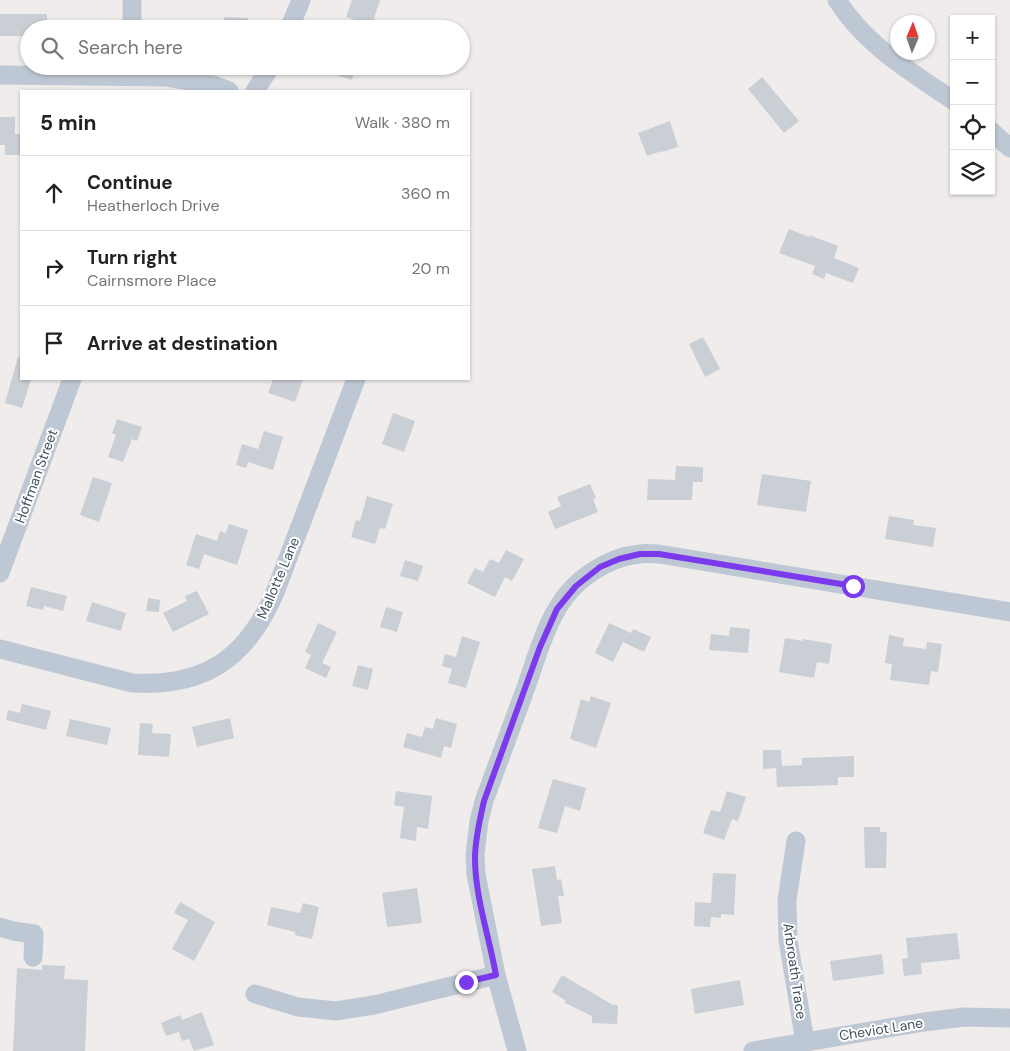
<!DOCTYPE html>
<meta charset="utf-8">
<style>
body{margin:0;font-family:"DM Sans",sans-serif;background:#f2f2f2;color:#222}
.controls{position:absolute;right:15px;top:15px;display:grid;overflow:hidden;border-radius:0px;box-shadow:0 1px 4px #0004}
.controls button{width:45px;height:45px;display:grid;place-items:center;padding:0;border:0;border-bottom:1px solid #e0e0e0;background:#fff;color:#222;font:25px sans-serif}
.compass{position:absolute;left:890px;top:15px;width:45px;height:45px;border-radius:50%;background:#fff;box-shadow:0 1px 4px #0004;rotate:2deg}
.stop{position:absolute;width:15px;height:15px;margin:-11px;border:4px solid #7c3aed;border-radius:50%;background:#fff}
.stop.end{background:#7c3aed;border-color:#fff;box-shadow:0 1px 5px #0008}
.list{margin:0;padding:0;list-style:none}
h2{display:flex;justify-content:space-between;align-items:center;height:65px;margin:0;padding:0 20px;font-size:21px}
h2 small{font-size:16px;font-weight:400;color:#767676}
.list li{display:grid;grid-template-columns:32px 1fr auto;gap:15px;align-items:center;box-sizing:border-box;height:75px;padding:0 20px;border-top:1px solid #e0e0e0}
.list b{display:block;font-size:19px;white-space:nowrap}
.list p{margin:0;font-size:16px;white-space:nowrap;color:#767676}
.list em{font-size:16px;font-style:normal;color:#767676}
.icon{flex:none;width:28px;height:28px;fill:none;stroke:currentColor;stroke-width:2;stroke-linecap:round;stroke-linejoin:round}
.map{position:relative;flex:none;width:1010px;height:1051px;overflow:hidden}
.search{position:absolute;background:#fff;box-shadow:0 1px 4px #0004;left:20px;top:20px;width:450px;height:55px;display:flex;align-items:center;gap:12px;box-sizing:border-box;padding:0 18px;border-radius:28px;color:#767676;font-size:19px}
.panel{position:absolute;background:#fff;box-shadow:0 1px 4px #0004;left:20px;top:90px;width:450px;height:290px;border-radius:0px}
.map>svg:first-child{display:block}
.building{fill:#caced5}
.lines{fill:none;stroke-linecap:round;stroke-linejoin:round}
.minor{stroke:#bec8d4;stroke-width:19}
.route{stroke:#7c3aed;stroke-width:6}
.labels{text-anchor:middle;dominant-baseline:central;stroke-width:4;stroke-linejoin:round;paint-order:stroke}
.street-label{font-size:14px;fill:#434f5c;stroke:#fff}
</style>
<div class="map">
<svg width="1010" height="1051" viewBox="0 0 1010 1051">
<rect width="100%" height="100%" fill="#f0ecec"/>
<g class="building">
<polygon points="352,0 380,0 372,25 346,17"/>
<polygon points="0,14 47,14 47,29 29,29 29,36 0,36"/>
<polygon points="224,17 248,18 248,29 224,29"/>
<polygon points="318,66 356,66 352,80 317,69"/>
<polygon points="762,77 799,121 784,133 748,89"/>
<polygon points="0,117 15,117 15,134 21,134 21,155 5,155 5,145 0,145"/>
<polygon points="670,121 678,147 662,152 662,151 647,156 638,133"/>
<polygon points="789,229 809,237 809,235 838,246 834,258 859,268 853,283 826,273 824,279 812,274 815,266 779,253"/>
<polygon points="703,337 720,369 705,377 689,344"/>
<polygon points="18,357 21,357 21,379 31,379 22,408 5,403"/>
<polygon points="273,379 303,379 295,402 268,393"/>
<polygon points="393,413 415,421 404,452 382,444"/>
<polygon points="117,419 142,427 137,441 132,439 123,462 108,457 116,435 112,433"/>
<polygon points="264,431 283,437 273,470 248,462 246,468 236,465 242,444 258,449"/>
<polygon points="676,466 703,467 703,482 693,482 692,500 647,500 648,479 675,480"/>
<polygon points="762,474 811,481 806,512 757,505"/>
<polygon points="93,477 112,483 99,522 80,515"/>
<polygon points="590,484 596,498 593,499 598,512 555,529 548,512 561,506 557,497"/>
<polygon points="367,496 393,504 385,529 380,528 375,544 351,537 356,520 360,521"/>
<polygon points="889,516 914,520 913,525 936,528 933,547 885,539"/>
<polygon points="229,524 248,530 237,565 204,554 199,569 186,565 196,534 217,541 220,531 226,533"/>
<polygon points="506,550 524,559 512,581 505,577 495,597 467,583 475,568 483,572 490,559 499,563"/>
<polygon points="405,560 423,566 418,581 400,576"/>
<polygon points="31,587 67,596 63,611 44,606 43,610 26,606"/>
<polygon points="197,591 209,614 173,632 163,613 187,601 185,596"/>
<polygon points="148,598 160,600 159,612 146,611"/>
<polygon points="92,602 126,613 121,631 86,621"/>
<polygon points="386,607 403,612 397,632 380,627"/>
<polygon points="318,623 337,632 322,663 331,667 326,678 305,668 311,655 305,652"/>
<polygon points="609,623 631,633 633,629 651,637 644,652 623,642 613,662 595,653"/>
<polygon points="730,627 750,629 748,653 709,650 711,634 729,636"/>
<polygon points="889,635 904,638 903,646 926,649 927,642 942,644 938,672 931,671 929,685 890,680 892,664 885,663"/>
<polygon points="462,636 480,642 466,688 448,683 452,669 442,666 445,654 456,657"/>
<polygon points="785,638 803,641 803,639 832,644 829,664 817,662 814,678 779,672"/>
<polygon points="358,665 373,669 368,690 352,686"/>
<polygon points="591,696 611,703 596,748 570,739 581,699 589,702"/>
<polygon points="22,704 51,711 46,730 6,720 8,710 20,713"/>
<polygon points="230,718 234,738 197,747 192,727"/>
<polygon points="436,718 457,724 451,748 444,746 441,758 403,747 407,733 422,737 425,727 433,729"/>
<polygon points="70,719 111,728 107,745 66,736"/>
<polygon points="140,723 153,724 152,733 171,734 169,757 138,755"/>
<polygon points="763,750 781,750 782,766 802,765 802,758 854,756 854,777 838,777 838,785 777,787 776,768 763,769"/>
<polygon points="553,779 586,788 580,811 565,806 557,833 538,828"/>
<polygon points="396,791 432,796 428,829 417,827 416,841 400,838 404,807 394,805"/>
<polygon points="727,791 746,797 738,821 732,819 724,840 703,833 711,810 720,812"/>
<polygon points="864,827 880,827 880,832 887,832 886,868 865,868"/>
<polygon points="555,866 557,880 561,879 564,896 558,896 562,923 541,926 532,869"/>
<polygon points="713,873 736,874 734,915 721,914 721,918 711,917 710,927 694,926 695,902 711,903"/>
<polygon points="417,888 422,923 387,927 382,893"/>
<polygon points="180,902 215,922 194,961 172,949 188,920 174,913"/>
<polygon points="303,903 319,907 312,939 295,935 295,932 267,925 271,907 300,913"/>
<polygon points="957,933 960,959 921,963 922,974 904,976 902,959 908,958 906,938"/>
<polygon points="882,954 884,974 833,981 830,961"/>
<polygon points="42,965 65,966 64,979 88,980 85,1051 13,1051 17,968 42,970"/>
<polygon points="562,975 613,1005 618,1005 617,1024 592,1023 592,1016 565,1003 565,1000 552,992"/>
<polygon points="740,980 744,1005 695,1014 691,989"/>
<polygon points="202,1012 214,1045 194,1051 189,1039 182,1041 179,1032 166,1036 161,1023 180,1015 182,1020"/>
</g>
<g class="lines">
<g class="minor">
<path d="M837,0C865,45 911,72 954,101"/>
<polyline points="132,29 132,0"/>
<polyline points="289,29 301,0"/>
<polyline points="0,75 165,77 213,85 229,91"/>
<polyline points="255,91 271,66"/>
<polyline points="991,131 1010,148"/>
<polyline points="0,573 72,379"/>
<path d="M0,649L132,683C203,687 245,660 274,595L356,379"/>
<polyline points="796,841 787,900 788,940 805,1042"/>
<polyline points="0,927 13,931 34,934 33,957"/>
<polyline points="255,994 298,1007 336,1011 374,1005 496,975"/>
<path d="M517,1051L496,975L476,874L475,855L479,821L484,801C498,764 511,727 525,690C534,665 543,632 557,609C573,580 607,557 640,554C646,553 653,554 659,554L1010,612"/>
<polyline points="753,1051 924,1022 964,1017 1010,1018"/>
</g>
</g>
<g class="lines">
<path class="route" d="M466,982L496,975C489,936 475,897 475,858C475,839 480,819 484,801L540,647L557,609L576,586L600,567L619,559L640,554H659L853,586"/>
</g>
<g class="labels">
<g class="street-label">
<text transform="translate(36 476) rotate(-70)">Hoffman Street</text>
<text transform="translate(278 578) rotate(-67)">Mallotte Lane</text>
<text transform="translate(795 971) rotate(82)">Arbroath Trace</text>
<text transform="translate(881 1029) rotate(-9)">Cheviot Lane</text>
</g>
</g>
</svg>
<div class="controls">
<button>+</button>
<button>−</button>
<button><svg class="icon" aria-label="locate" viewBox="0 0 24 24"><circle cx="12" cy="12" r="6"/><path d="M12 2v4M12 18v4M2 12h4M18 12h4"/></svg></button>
<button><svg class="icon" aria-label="layers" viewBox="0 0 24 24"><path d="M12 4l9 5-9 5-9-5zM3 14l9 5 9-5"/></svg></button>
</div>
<svg class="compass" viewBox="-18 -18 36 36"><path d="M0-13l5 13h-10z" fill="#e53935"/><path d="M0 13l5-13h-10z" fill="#767676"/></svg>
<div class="stop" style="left:853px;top:586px"></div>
<div class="stop end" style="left:466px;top:982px"></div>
<div class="search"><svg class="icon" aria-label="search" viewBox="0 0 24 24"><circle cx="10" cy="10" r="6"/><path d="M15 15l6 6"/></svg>Search here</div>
<section class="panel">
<h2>5 min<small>Walk · 380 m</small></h2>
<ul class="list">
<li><svg class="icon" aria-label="ahead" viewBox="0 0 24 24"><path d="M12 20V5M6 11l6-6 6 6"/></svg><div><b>Continue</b><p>Heatherloch Drive</p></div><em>360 m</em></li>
<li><svg class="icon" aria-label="right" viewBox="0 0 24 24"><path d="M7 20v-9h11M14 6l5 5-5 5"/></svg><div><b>Turn right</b><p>Cairnsmore Place</p></div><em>20 m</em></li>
<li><svg class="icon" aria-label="arrive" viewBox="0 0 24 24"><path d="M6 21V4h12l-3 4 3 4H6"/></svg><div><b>Arrive at destination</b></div></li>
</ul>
</section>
</div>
